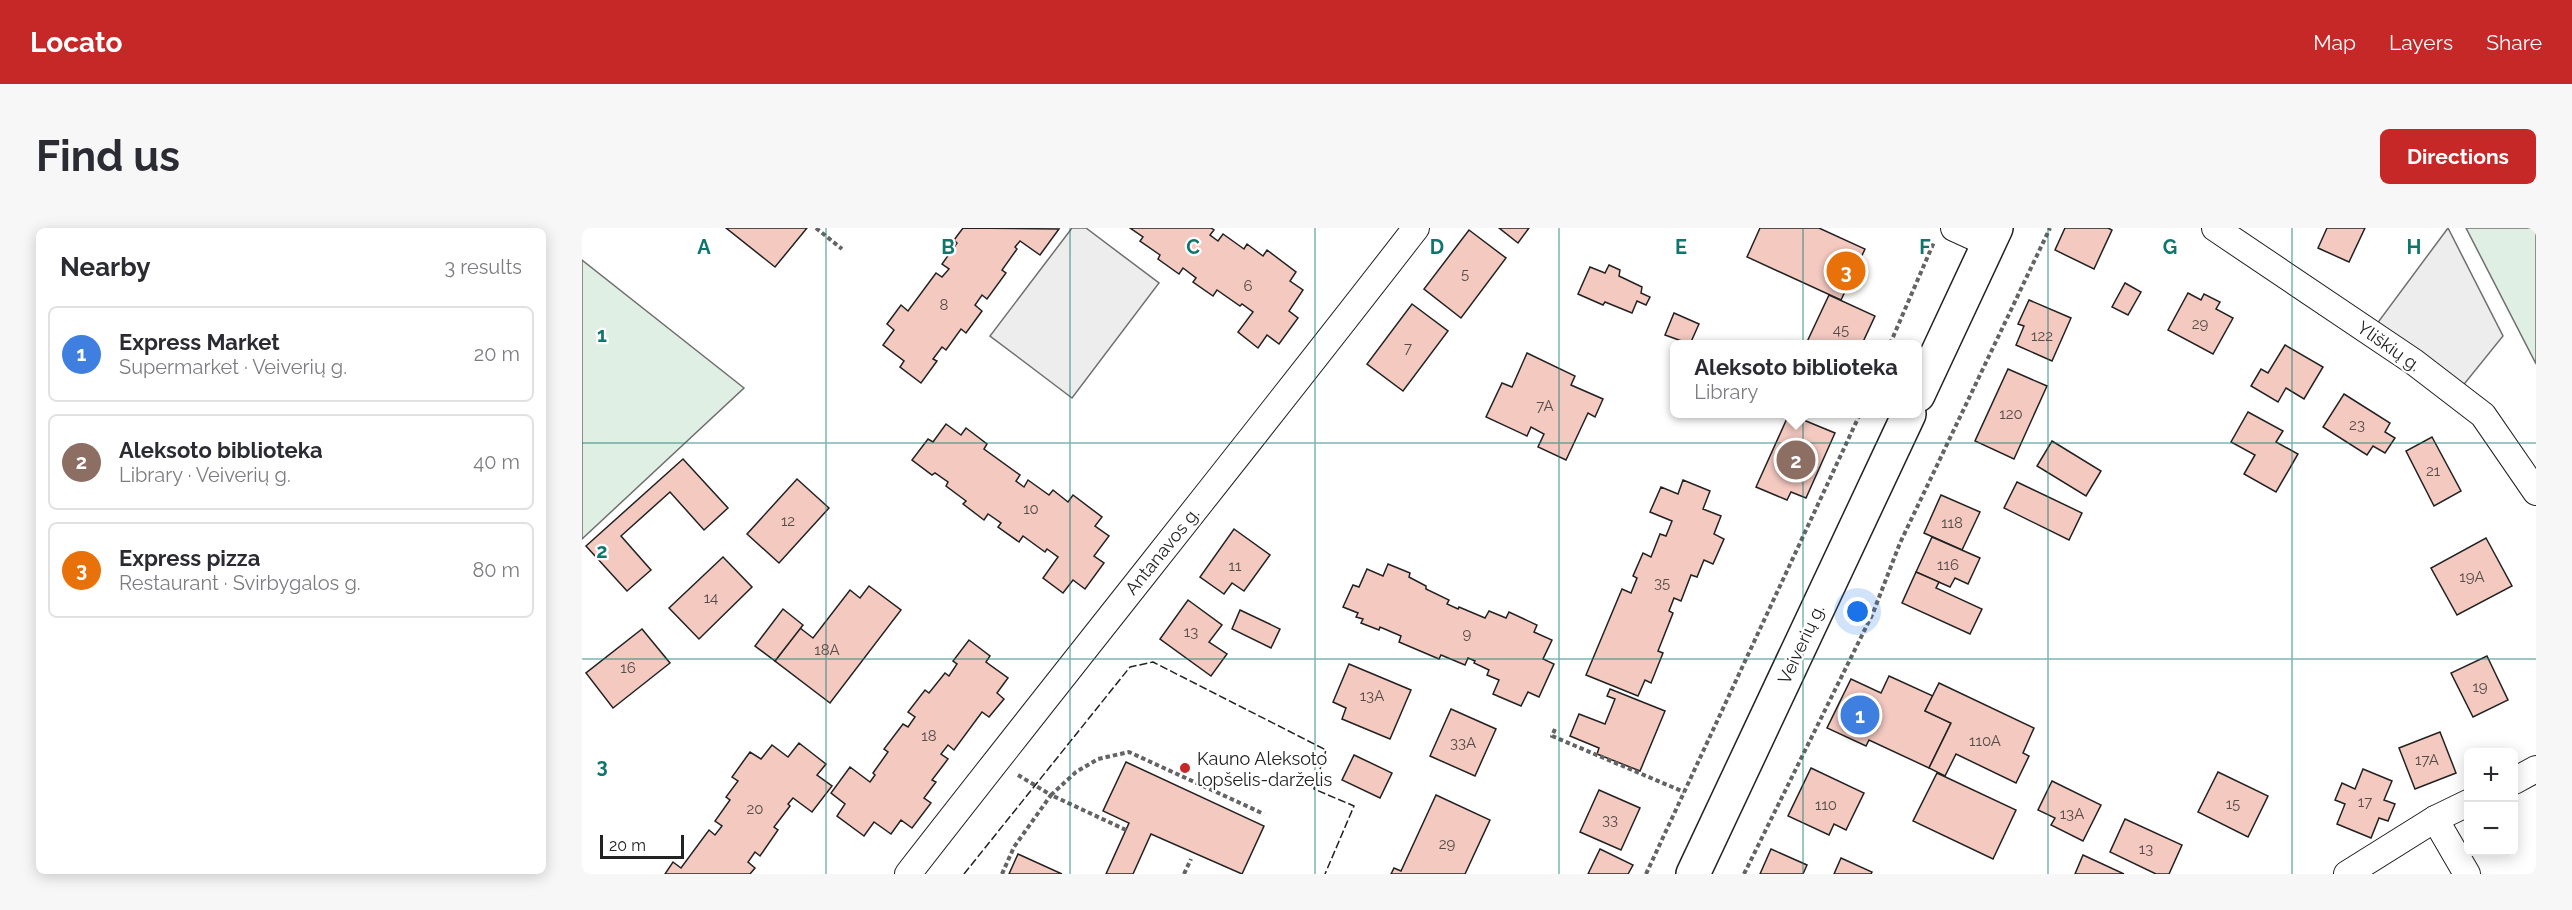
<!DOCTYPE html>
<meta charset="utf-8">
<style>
body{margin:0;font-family:Raleway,sans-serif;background:#f7f7f7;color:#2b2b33}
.controls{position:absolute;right:18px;bottom:18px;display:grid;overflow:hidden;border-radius:9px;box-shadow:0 3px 15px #0003}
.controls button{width:54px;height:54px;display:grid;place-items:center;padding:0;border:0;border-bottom:2px solid #e1e1e2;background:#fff;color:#2b2b33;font:30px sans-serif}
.scale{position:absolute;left:18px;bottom:15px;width:84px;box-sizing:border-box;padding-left:6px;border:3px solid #222;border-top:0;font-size:16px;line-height:21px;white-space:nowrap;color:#222;-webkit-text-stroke:4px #fff;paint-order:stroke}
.you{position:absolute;left:1276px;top:384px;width:21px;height:21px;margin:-15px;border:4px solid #fff;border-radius:50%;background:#1a73e8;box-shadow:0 0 0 9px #1a73e833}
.badge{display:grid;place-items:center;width:39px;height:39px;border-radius:50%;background:#c62828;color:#fff;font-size:20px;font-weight:700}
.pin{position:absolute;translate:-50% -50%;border:3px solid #fff;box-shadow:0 2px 6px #0006}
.popup{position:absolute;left:1088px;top:112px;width:252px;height:78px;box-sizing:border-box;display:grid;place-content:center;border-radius:9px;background:#fff;filter:drop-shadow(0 2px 4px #0005);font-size:20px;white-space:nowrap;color:#7c7c81}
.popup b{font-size:22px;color:#2b2b33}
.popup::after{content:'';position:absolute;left:50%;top:100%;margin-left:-12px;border:12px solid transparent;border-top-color:#fff}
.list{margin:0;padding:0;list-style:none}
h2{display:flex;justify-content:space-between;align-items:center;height:78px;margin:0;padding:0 24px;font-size:26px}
h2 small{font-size:20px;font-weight:400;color:#7c7c81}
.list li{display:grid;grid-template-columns:39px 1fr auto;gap:18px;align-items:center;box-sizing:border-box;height:96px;margin:0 12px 12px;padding:0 12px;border:2px solid #e1e1e2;border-radius:9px}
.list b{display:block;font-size:22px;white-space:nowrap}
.list p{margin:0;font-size:20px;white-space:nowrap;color:#7c7c81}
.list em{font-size:20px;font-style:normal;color:#7c7c81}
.map{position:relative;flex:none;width:1954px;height:646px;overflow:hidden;border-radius:9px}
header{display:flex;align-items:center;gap:36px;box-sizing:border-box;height:84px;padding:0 30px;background:#c62828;color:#fff}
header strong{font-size:28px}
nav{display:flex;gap:33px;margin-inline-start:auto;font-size:21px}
.intro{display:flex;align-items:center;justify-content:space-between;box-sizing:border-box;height:144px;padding:0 36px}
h1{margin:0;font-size:42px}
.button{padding:15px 27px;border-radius:9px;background:#c62828;color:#fff;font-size:21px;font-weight:700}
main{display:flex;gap:36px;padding:0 36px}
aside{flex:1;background:#fff;border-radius:9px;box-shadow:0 3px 15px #0003}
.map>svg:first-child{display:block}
.green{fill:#e0efe3;stroke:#6f6f6f;stroke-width:1.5}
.parking{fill:#ededed;stroke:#6f6f6f;stroke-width:1.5}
.building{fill:#f3c9c0;stroke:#222;stroke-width:1.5}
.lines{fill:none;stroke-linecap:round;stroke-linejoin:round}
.minor-casing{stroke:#222;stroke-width:28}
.primary-casing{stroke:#222;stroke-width:36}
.path{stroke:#646464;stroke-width:4;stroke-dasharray:4.5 3;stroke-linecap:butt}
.minor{stroke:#fff;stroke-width:26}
.primary{stroke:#fff;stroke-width:33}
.fence{stroke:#222;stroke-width:1.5;stroke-dasharray:8 3;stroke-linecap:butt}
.grid{fill:none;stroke:#0f766e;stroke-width:1.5;stroke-opacity:0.55}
.poi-dot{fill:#c62828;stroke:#fff;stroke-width:2}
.labels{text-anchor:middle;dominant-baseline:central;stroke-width:4.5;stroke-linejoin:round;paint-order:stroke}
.number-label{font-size:15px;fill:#564c4a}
.street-label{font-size:18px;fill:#222;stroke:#fff}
.poi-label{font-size:18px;fill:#222;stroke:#fff;text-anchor:start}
.grid-label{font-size:20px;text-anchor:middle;font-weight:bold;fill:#0f766e;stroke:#fff;stroke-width:4.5;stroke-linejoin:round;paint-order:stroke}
</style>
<header>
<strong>Locato</strong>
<nav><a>Map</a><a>Layers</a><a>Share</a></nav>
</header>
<div class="intro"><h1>Find us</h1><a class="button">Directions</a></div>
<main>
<aside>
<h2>Nearby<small>3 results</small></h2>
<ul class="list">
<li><span class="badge" style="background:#3f7fe0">1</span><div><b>Express Market</b><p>Supermarket · Veiverių g.</p></div><em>20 m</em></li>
<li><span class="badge" style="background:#8d6e63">2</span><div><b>Aleksoto biblioteka</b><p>Library · Veiverių g.</p></div><em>40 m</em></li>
<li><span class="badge" style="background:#e8710a">3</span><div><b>Express pizza</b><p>Restaurant · Svirbygalos g.</p></div><em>80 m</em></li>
</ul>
</aside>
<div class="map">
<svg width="1954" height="646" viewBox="0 0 1954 646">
<rect width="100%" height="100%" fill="#fff"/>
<g class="green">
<polygon points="1884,0 1954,0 1954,136"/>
<polygon points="0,32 162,160 0,311"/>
</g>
<g class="parking">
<polygon points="490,0 504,0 577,55 490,170 408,108"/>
<polygon points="1866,0 1921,108 1879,160 1794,97"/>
</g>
<g class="building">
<polygon points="144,0 225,0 193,39"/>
<polygon points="381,0 477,1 458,27 438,13 433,19 435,21 420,42 424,45 405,71 400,67 393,77 400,83 384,105 379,101 364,122 360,119 351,131 355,133 339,155 318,139 322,133 301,117 312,102 305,96 319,77 326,83 354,45 360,49 367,41 360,36 375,15 372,12"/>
<polygon points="548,0 629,0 632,2 628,7 636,13 641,6 662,21 665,16 681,28 685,22 714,44 708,53 721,62 707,83 716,90 697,116 685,107 676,120 656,104 671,84 660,76 658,78 635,62 631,68 611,54 614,50 601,40 597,46 576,31 578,27 558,13 561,9"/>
<polygon points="917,0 947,0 936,15"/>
<polygon points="1178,0 1237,0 1283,21 1259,72 1165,29"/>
<polygon points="1483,0 1526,0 1530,2 1512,41 1473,22"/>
<polygon points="1745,0 1783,0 1767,34 1736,20"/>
<polygon points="887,2 924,30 879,90 842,61"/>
<polygon points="1027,37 1038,42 1037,48 1060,59 1059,65 1068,69 1064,77 1055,73 1050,85 1023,74 1021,77 996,66 1008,39 1023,45"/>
<polygon points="1543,55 1559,64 1546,87 1530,79"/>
<polygon points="1606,65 1619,72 1622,66 1638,74 1634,81 1651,90 1631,126 1586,102"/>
<polygon points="1247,67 1293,88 1280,116 1224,116"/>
<polygon points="1447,72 1489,90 1470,133 1434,117 1442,98 1436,96"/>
<polygon points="830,76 866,103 821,163 785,136"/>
<polygon points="1092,85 1117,96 1108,116 1083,107"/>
<polygon points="1703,117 1741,139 1722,171 1704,160 1696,174 1669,158 1679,141 1686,145"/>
<polygon points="945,125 993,148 989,157 1021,171 1013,189 1006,185 984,232 956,219 962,206 949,199 945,208 904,189 920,155 930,159"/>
<polygon points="1426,141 1465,158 1432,231 1393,213"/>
<polygon points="1762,166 1808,195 1803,204 1813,210 1803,225 1791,218 1785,227 1741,199"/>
<polygon points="1666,184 1701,203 1694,214 1716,226 1694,264 1662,246 1673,227 1649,214"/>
<polygon points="1207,186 1253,205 1224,270 1209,264 1205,272 1174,259"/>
<polygon points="364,196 379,207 384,200 405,216 402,221 438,247 434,253 442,259 446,252 467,267 471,262 486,274 491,267 520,289 513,298 527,308 512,328 522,335 503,361 491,352 481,365 461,350 476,329 465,321 463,324 441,308 437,314 416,299 419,295 406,286 402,292 381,276 384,273 364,258 366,254 353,245 350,247 330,232 346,211 351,214"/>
<polygon points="1850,209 1879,263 1852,278 1824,223"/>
<polygon points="1470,213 1519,243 1504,268 1455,238"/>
<polygon points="101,231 146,280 122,302 88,264 39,308 69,342 45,363 4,318"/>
<polygon points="215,251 247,280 197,335 165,306"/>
<polygon points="1101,252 1128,263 1121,281 1139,288 1132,306 1142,311 1131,336 1122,332 1115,349 1109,347 1099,373 1092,370 1087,383 1091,385 1076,423 1081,425 1069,455 1063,452 1056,468 1004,447 1040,361 1049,365 1055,350 1051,348 1061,325 1069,329 1078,306 1084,308 1090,293 1068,284 1079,259 1096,266"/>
<polygon points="1435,254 1500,285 1487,312 1422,280"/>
<polygon points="1359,267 1398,284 1380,322 1342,305"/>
<polygon points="652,301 688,327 662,363 650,355 642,366 618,349"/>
<polygon points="1350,309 1398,330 1386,356 1373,350 1368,359 1334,344"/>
<polygon points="1904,310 1930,358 1875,387 1849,340"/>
<polygon points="141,329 170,359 117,411 87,380"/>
<polygon points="806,336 828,345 827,349 844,358 844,361 867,372 865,376 876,381 877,379 903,390 907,383 924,390 927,384 955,397 952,404 970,412 961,431 972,436 957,469 946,464 939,478 911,466 917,452 905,447 907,442 892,435 893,433 886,430 883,437 859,427 857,431 817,414 819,408 798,399 797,402 779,395 781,391 774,389 776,385 761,379 771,357 777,359 785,341 801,348"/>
<polygon points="1334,344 1357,354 1354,360 1400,381 1388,406 1320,375"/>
<polygon points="287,358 319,382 248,475 193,433 218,400 231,410 268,362 278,370"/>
<polygon points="606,372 640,397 627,414 645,426 629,448 578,411"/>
<polygon points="201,381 221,397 193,433 173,418"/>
<polygon points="658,382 698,401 689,420 650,401"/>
<polygon points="60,401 88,435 31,480 4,445"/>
<polygon points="387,412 408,428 404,434 426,450 415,465 422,471 407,489 400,484 372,522 366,517 359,526 366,531 350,552 354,554 342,570 349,575 330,600 319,592 309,606 292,594 282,608 255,588 263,576 249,565 268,539 288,554 293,547 291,545 306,524 302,521 321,496 326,499 333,489 326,484 343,462 347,465 363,445 367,448 375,436 371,433"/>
<polygon points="1905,428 1926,472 1891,489 1869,445"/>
<polygon points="767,436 829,462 808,511 760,491 764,480 751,474"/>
<polygon points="1307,448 1351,468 1343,483 1369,495 1347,540 1287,512 1284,518 1245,500 1269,451 1299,465"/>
<polygon points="1357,455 1452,500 1441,525 1447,528 1434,555 1374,526 1363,548 1347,540 1369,495 1343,483"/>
<polygon points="1028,461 1083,483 1058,543 1015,526 1017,520 988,508 997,486 1023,496 1033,471 1025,468"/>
<polygon points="869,481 914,501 893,548 848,528"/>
<polygon points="1858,504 1874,545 1833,561 1817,520"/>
<polygon points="217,515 244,536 235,547 250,558 230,584 211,570 206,576 208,578 192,599 196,602 178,628 173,624 166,634 173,640 168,646 83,646 91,634 99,640 127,602 133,607 140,598 133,593 148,572 144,569 156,553 150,549 168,524 179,531 190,517 206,529"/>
<polygon points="772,527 810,545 798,570 760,552"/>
<polygon points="544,534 682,598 660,646 569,606 551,646 524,646 547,595 521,583"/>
<polygon points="1229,540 1282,565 1264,602 1252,596 1247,607 1206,588"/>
<polygon points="1781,541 1810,553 1802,572 1813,576 1806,593 1797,590 1789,610 1755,596 1763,576 1753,572 1760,555 1773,561"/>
<polygon points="1636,544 1686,568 1666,609 1616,584"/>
<polygon points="1355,545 1434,582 1411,631 1331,593"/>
<polygon points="1470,553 1519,577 1501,613 1469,597 1473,590 1456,582"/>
<polygon points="1017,562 1058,580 1039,622 998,604"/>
<polygon points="854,567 908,592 883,646 809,646 812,640 819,643"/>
<polygon points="1543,591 1600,617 1587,646 1574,646 1528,624"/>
<polygon points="1018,621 1051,637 1046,646 1006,646"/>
<polygon points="1189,621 1225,637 1221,646 1178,646"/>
<polygon points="436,626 480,646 427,646"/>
<polygon points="1501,627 1542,646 1493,646"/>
<polygon points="1259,630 1290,644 1289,646 1252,646"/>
</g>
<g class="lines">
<defs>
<g id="minor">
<polyline points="1372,0 1407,16"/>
<polyline points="1633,0 1832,134 1901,187 1954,264"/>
<polyline points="1932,553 1954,541"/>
<polyline points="1853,591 1885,646"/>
<path d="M326,646C494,430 666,217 834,0"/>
<polyline points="1765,646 1853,591 1886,575"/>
</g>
<g id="primary">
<polyline points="1336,167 1414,0"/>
<polyline points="1111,646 1327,186"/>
</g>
</defs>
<use href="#minor" class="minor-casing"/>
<use href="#primary" class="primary-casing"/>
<g class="path">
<polyline points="234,0 260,21"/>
<polyline points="1308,116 1352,14"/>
<polyline points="973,501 970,508 1102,564"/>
<polyline points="544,602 469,567 494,544 516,531 547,524 682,586"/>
<polyline points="420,646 432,619 469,567 436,547"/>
<polyline points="602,646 609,631"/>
<polyline points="1064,646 1278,186"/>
<polyline points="1162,646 1291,385 1318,315 1468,0"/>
</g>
<use href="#minor" class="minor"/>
<use href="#primary" class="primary"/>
<polyline class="fence" points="382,646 548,439 571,434 744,522 732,561 772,578 743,646"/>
</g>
<path class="grid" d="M244,0V646M488,0V646M733,0V646M977,0V646M1221,0V646M1466,0V646M1710,0V646M0,215H1954M0,431H1954"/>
<circle class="poi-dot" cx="603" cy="540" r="6"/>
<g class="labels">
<g class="number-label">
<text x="883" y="46">5</text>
<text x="666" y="58">6</text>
<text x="362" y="77">8</text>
<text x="1618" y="96">29</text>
<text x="1259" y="102">45</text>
<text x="1460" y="108">122</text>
<text x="826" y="120">7</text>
<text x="963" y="178">7A</text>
<text x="1429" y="186">120</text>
<text x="1775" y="197">23</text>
<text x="1851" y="243">21</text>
<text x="449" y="281">10</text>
<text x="206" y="293">12</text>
<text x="1370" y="295">118</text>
<text x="1366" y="337">116</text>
<text x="653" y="338">11</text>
<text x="1890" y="349">19A</text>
<text x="1080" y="355">35</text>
<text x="129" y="370">14</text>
<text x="609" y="404">13</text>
<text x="885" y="406">9</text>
<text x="245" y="422">18A</text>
<text x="46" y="440">16</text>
<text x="1898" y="459">19</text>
<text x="790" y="468">13A</text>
<text x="347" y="508">18</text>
<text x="1403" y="513">110A</text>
<text x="881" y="515">33A</text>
<text x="1845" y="532">17A</text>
<text x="1783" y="574">17</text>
<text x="1651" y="576">15</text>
<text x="1244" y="577">110</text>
<text x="173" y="581">20</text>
<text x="1490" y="586">13A</text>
<text x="1028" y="592">33</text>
<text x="865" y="616">29</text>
<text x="1564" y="621">13</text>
</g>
<g class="street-label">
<text transform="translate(1807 118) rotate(35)">Yliškių g.</text>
<text transform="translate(580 323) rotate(-51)">Antanavos g.</text>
<text transform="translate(1219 416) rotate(-65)">Veiverių g.</text>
</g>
<g class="poi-label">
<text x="615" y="530">Kauno Aleksoto<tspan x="615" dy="21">lopšelis-darželis</tspan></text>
</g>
</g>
<g class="grid-label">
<text x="122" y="26">A</text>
<text x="366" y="26">B</text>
<text x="611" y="26">C</text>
<text x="855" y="26">D</text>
<text x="1099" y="26">E</text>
<text x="1343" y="26">F</text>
<text x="1588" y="26">G</text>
<text x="1832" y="26">H</text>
<text x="20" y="114">1</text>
<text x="20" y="330">2</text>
<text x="20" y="545">3</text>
</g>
</svg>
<div class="controls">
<button>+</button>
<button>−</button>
</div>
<div class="scale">20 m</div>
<div class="you"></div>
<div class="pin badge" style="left:1278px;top:487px;background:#3f7fe0">1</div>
<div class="pin badge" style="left:1214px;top:232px;background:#8d6e63">2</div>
<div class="popup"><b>Aleksoto biblioteka</b>Library</div>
<div class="pin badge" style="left:1264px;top:43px;background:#e8710a">3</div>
</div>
</main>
